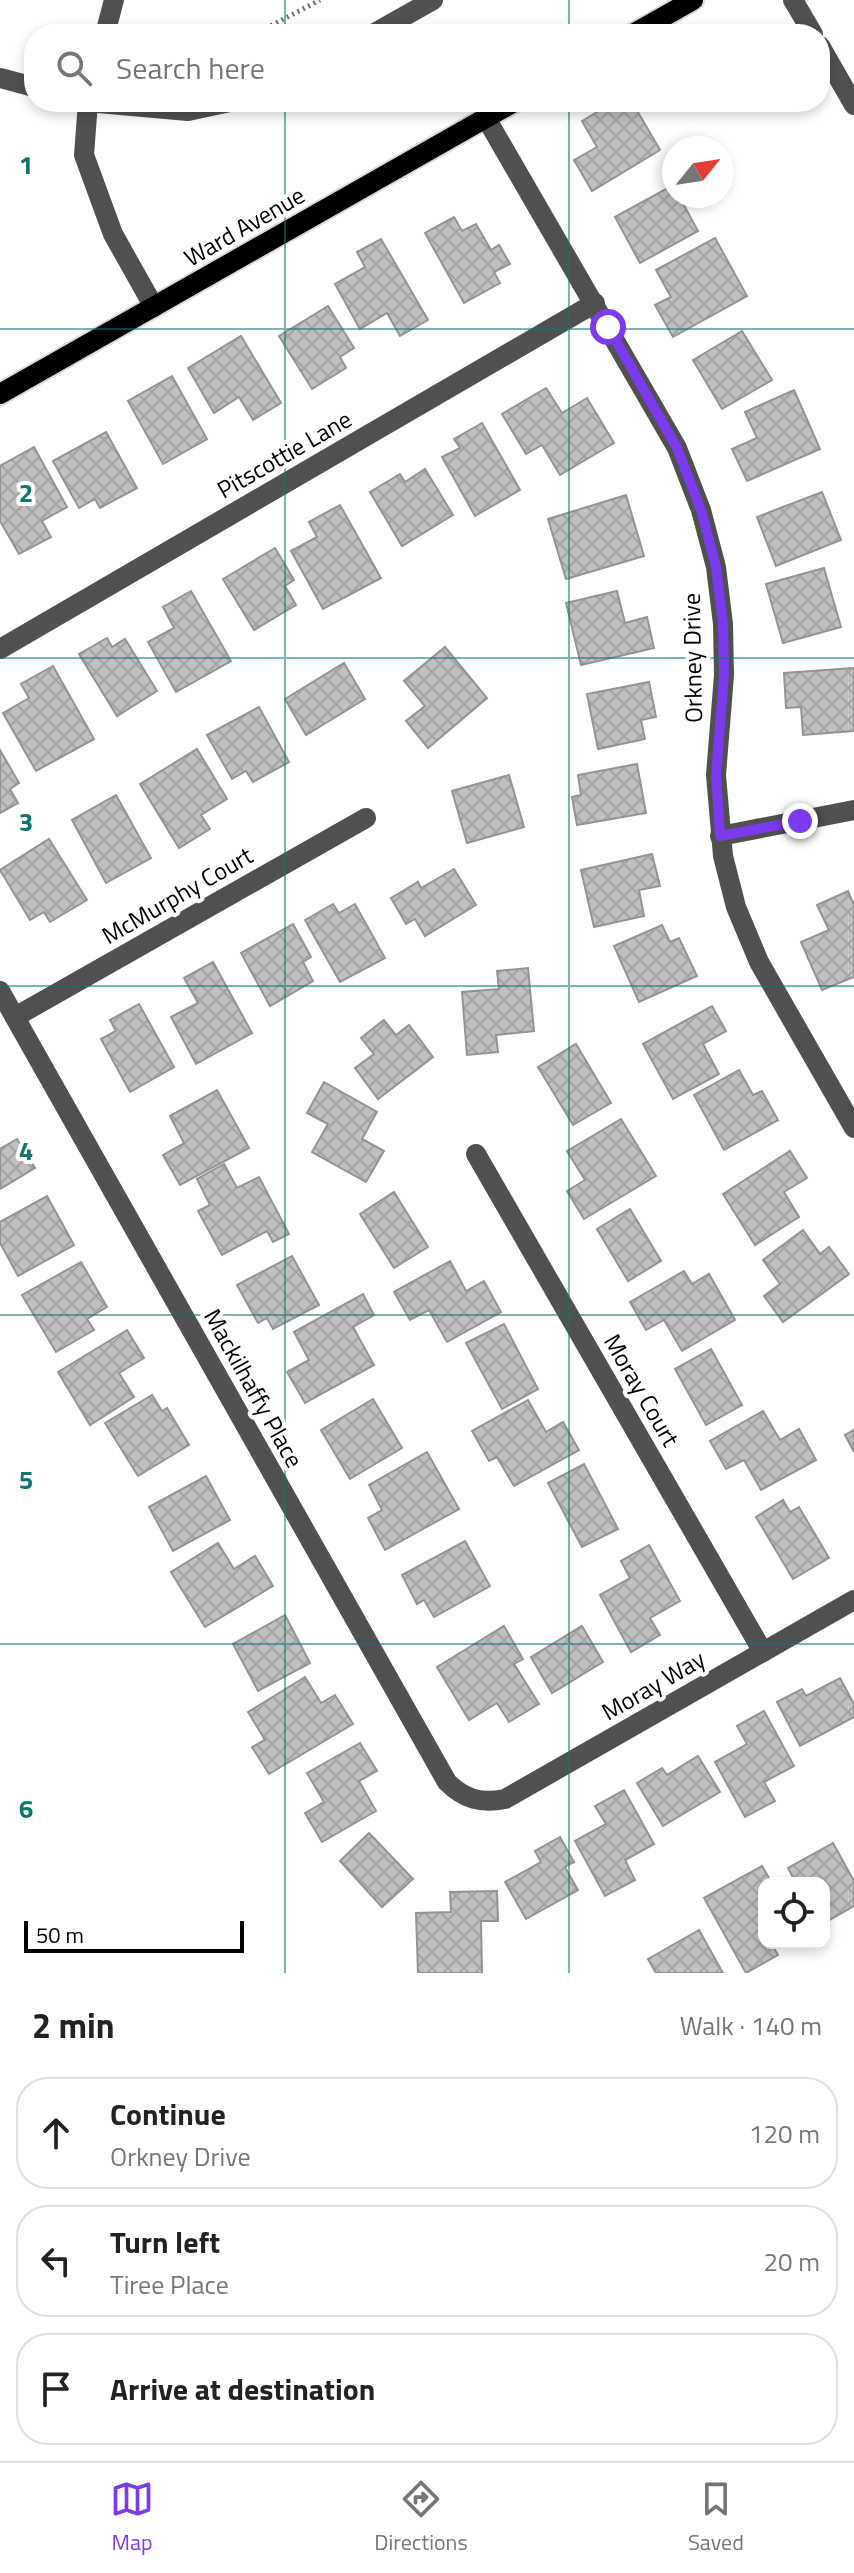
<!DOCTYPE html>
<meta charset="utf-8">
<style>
body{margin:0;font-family:"Titillium Web",sans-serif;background:#f6f6f6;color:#222}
.controls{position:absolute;right:24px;bottom:24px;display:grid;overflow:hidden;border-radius:16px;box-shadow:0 4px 12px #0003}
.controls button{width:72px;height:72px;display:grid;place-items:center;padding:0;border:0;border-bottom:2px solid #e0e0e0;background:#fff;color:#222;font:40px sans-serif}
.compass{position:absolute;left:662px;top:136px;width:72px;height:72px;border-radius:50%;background:#fff;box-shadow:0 4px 12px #0003;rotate:60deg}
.scale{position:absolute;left:24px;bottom:20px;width:220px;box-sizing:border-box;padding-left:8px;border:4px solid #000;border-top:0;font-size:22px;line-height:28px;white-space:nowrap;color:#000;-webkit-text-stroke:6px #fff;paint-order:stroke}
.stop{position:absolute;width:24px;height:24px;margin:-18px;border:6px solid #7c3aed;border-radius:50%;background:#fff}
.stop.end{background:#7c3aed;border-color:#fff;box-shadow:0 2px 8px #0008}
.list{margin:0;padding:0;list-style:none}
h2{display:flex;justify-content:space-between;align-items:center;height:104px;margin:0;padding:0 32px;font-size:34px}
h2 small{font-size:26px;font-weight:400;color:#767676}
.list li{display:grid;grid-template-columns:52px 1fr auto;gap:24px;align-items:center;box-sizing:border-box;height:112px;margin:0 16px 16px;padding:0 16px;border:2px solid #e0e0e0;border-radius:32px}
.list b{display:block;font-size:30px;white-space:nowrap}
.list p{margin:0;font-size:26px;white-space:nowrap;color:#767676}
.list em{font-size:26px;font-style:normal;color:#767676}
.icon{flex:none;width:44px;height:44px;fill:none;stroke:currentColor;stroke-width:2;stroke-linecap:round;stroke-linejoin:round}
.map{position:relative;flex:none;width:854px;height:1973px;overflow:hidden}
.search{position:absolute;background:#fff;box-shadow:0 4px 12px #0003;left:24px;right:24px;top:24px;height:88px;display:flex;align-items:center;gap:20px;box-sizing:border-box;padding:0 28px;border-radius:32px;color:#767676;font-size:30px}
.sheet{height:488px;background:#fff}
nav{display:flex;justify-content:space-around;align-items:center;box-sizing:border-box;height:112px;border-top:2px solid #e0e0e0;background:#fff;font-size:22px;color:#767676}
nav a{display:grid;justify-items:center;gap:4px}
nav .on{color:#7c3aed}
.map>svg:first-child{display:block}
.building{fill:url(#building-cross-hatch);stroke:#949494;stroke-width:2}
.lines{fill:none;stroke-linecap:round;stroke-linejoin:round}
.major-casing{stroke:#dbdbdb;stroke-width:24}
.path{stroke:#727272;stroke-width:5;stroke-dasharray:2 4;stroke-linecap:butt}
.minor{stroke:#505050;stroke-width:20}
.major{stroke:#000;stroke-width:20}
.route{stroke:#7c3aed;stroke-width:10}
.grid{fill:none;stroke:#0f766e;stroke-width:2;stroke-opacity:0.55}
.labels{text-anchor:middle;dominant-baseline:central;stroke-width:8;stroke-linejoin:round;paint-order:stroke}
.street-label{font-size:24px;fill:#000;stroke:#fff}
.grid-label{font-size:26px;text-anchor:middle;font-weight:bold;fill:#0f766e;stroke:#fff;stroke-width:8;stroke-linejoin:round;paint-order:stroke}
</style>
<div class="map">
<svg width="854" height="1973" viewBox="0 0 854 1973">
<defs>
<pattern id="building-cross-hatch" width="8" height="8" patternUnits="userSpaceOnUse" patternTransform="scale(2)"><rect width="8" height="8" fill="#c0c0c0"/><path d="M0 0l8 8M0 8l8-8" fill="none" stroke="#a3a3a3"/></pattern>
</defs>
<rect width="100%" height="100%" fill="#fff"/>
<g class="building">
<polygon points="614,102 632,102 660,150 592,191 574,160 597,147 582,121"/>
<polygon points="673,185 674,196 679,196 698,231 640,263 615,217"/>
<polygon points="454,217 462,231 476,224 491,250 499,245 510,264 494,272 500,283 464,303 425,233"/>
<polygon points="715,238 747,296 673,337 655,305 671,297 656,270"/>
<polygon points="381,239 428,320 400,336 387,313 360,329 335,284 365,267 357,252"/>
<polygon points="328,306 354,348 340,357 346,368 312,389 279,336"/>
<polygon points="742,331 772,380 722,409 693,360"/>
<polygon points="241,336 281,403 253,420 239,397 214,413 188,368"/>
<polygon points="172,376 207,439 163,464 128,401"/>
<polygon points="546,388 562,413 587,398 614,443 560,475 542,445 526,454 502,414"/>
<polygon points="794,390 820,449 747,481 732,449 757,438 745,412"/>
<polygon points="482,423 520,490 475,516 442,457 460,448 454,439"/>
<polygon points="106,432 137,488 100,508 95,499 79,508 53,461"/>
<polygon points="34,447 67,507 42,521 51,537 19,554 0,521 0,466"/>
<polygon points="425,469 453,515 402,546 370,492 400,474 405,482"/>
<polygon points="822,492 841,540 776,566 757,517"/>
<polygon points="626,495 644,556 566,579 548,519"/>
<polygon points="340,505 381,578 323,609 291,551 317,537 309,522"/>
<polygon points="275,548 294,580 285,586 296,605 254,630 223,579"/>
<polygon points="824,568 841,627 783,643 766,584"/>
<polygon points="191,591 231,661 176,692 148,642 174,628 163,607"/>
<polygon points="617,591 625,623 647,617 654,648 581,665 566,603"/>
<polygon points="107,638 112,647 125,639 157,691 117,716 79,654"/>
<polygon points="445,647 487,698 428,748 406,721 425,706 404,681"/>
<polygon points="344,663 365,699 306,735 285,699"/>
<polygon points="53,666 94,739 36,771 3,713 29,698 21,684"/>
<polygon points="854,668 854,731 803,735 801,707 786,708 784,673"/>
<polygon points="649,682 656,717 641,720 645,739 598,749 587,694"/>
<polygon points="259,707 289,762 253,782 246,771 232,779 207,735"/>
<polygon points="197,749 227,799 201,815 210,829 179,848 140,784"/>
<polygon points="0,750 19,783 10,789 18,803 0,813"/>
<polygon points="637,764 646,813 577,825 572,797 581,795 578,775"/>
<polygon points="509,775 524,827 467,843 452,791"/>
<polygon points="116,795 151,858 106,883 72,820"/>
<polygon points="49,839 87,900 50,922 44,912 30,920 0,870"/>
<polygon points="652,854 660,886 639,890 644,916 594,927 581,870"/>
<polygon points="454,869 476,905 425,936 415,919 406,924 391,898 418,882 421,888"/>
<polygon points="848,891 854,905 854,977 822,990 801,942 829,930 817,905"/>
<polygon points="333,904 339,913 355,904 385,958 340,982 305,920"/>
<polygon points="293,924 311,957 303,962 313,981 270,1006 241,953"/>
<polygon points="662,925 670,942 679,938 697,976 639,1002 614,946"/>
<polygon points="213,962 252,1033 196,1064 171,1017 198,1003 184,978"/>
<polygon points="528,968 534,1031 496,1035 498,1052 467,1055 462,992 499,989 497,971"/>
<polygon points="139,1004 174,1067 130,1092 101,1039 116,1031 110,1020"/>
<polygon points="712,1006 726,1031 703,1044 719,1074 673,1099 643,1044"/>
<polygon points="384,1020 396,1035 409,1025 433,1057 378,1099 355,1068 374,1054 361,1038"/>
<polygon points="576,1044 611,1103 573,1125 538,1067"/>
<polygon points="739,1070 753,1095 762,1091 778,1120 724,1150 694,1095"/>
<polygon points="324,1082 377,1112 362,1139 384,1151 366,1182 312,1152 328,1124 307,1113"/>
<polygon points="217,1090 249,1148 180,1185 163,1155 184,1143 170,1116"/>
<polygon points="621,1119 656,1176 584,1219 567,1191 585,1180 567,1151"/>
<polygon points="17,1139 35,1168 0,1189 0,1149"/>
<polygon points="790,1151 807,1178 784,1192 799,1217 755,1245 723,1194"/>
<polygon points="224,1164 237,1188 259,1177 289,1234 273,1242 267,1231 222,1255 198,1211 210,1205 197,1179"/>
<polygon points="394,1192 428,1247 394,1268 360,1214"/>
<polygon points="47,1196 74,1245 18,1276 0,1243 0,1222"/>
<polygon points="630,1209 661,1261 628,1281 597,1229"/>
<polygon points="803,1230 820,1254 829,1247 849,1274 783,1322 764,1296 780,1284 763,1260"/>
<polygon points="292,1256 319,1305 273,1329 267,1318 258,1323 237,1285"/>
<polygon points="450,1261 466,1291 484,1281 501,1312 447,1342 429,1310 410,1320 394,1292"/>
<polygon points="81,1262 107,1307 87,1319 94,1330 56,1352 22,1295"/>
<polygon points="684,1271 692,1284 709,1274 735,1320 682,1351 664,1320 646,1330 630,1302"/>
<polygon points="363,1294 374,1315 353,1327 374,1365 305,1403 287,1372 309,1360 294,1332"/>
<polygon points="504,1324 538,1389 502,1409 466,1343"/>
<polygon points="127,1330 144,1358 119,1373 134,1397 90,1425 58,1372"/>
<polygon points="711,1349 742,1405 706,1425 675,1369"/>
<polygon points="152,1395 162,1411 167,1408 189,1445 138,1476 105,1423"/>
<polygon points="373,1399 402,1448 350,1479 321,1430"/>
<polygon points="528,1400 546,1432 563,1422 579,1450 514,1486 497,1457 489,1461 472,1431"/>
<polygon points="763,1411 780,1440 799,1429 816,1460 761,1490 744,1460 726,1469 710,1441"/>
<polygon points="854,1430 854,1452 845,1435"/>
<polygon points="427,1452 459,1509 385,1550 368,1518 382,1510 369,1485"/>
<polygon points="584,1464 618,1529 582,1547 548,1483"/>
<polygon points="206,1476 230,1520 173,1551 149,1507"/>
<polygon points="783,1500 790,1512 799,1507 829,1558 793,1579 756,1517"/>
<polygon points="465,1541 490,1586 434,1617 424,1600 417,1604 402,1575"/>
<polygon points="218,1543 234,1569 255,1556 273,1586 205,1627 171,1572"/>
<polygon points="649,1545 680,1601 650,1618 660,1635 631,1652 600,1595 630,1578 621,1561"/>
<polygon points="285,1615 310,1663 258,1691 233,1644"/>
<polygon points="504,1626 523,1659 514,1664 539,1704 509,1722 497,1703 469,1720 437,1667"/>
<polygon points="582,1626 603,1662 552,1693 531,1657"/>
<polygon points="305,1677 321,1703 335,1695 353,1724 269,1774 252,1747 265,1740 248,1712"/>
<polygon points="840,1678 854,1704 854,1717 800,1746 777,1702 802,1689 806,1696"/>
<polygon points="764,1711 794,1766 764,1782 775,1801 745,1817 715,1762 747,1744 737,1726"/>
<polygon points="360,1743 377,1771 359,1781 376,1811 322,1842 305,1813 324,1802 307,1773"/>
<polygon points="698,1756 720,1792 663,1826 637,1783 662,1768 667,1775"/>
<polygon points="624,1790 654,1844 625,1860 635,1880 605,1896 575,1841 606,1824 595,1806"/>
<polygon points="369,1833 413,1879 382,1907 340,1861"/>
<polygon points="560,1837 574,1862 565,1867 578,1890 526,1919 505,1882 541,1862 535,1851"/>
<polygon points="833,1843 854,1881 854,1906 824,1923 824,1883 796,1883 788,1868"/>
<polygon points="762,1866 772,1883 764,1883 764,1943 771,1943 778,1955 746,1973 704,1898"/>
<polygon points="497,1891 498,1921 481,1921 482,1973 418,1973 416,1913 451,1912 450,1892"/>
<polygon points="699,1930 723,1973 656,1973 648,1959"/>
</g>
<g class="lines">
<defs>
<g id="major">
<polyline points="633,34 693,0"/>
<polyline points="0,394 514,102"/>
</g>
</defs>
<use href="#major" class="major-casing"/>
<polyline class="path" points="255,34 320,0"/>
<g class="minor">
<polyline points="793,0 813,34"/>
<polyline points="105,34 114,0"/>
<polyline points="373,34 433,0"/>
<polyline points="820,46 854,105"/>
<polyline points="0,78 34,87"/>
<polyline points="87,102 188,111 230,102"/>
<polyline points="88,102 84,155 113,234 154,307"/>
<polyline points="486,118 677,448 701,510 716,567 723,624 724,675 716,775 723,856 736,907 759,962 854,1128"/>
<polyline points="0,649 595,303"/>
<polyline points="720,836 854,810"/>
<path d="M0,991L447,1782C464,1799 481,1804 505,1799L854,1600"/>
<polyline points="15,1017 366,818"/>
<polyline points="476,1154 763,1652"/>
</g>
<use href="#major" class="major"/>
</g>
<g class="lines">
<polyline class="route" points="608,327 677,448 701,510 716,567 723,624 724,675 716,775 720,836 800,821"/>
</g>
<path class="grid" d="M285,0V34M569,0V34M285,102V1973M569,102V1973M0,329H854M0,658H854M0,986H854M0,1315H854M0,1644H854"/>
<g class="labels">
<g class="street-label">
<text transform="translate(244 226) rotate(-30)">Ward Avenue</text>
<text transform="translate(284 454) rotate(-30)">Pitscottie Lane</text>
<text transform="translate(692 658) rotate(-91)">Orkney Drive</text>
<text transform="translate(177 895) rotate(-30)">McMurphy Court</text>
<text transform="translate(254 1388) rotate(61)">Mackilhaffy Place</text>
<text transform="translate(642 1390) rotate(60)">Moray Court</text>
<text transform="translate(653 1685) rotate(-30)">Moray Way</text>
</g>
</g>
<g class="grid-label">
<text x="26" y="174">1</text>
<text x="26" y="502">2</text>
<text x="26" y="831">3</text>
<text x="26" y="1160">4</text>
<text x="26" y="1489">5</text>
<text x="26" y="1818">6</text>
</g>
</svg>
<div class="controls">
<button><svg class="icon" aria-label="locate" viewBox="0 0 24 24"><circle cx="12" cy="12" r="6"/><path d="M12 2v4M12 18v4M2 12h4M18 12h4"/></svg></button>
</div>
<svg class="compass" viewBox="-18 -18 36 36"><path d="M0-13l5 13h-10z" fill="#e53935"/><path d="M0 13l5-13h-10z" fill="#767676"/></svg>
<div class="scale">50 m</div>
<div class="stop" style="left:608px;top:327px"></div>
<div class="stop end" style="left:800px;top:821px"></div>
<div class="search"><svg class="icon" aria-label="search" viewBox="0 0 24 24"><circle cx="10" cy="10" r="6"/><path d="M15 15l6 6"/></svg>Search here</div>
</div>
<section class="sheet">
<h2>2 min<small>Walk · 140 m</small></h2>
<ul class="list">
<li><svg class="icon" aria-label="ahead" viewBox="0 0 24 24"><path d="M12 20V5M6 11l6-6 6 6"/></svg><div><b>Continue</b><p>Orkney Drive</p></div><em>120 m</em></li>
<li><svg class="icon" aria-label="left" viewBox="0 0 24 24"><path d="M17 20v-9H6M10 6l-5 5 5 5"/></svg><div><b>Turn left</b><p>Tiree Place</p></div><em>20 m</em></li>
<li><svg class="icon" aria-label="arrive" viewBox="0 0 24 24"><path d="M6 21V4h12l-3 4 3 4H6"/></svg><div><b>Arrive at destination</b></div></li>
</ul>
</section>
<nav>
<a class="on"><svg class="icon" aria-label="map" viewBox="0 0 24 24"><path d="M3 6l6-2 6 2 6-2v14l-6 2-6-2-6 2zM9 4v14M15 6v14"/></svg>Map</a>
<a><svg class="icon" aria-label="directions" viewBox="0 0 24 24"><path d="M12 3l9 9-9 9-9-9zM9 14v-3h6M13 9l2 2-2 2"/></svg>Directions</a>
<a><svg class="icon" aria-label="saved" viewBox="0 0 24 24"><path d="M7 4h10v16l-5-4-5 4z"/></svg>Saved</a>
</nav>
